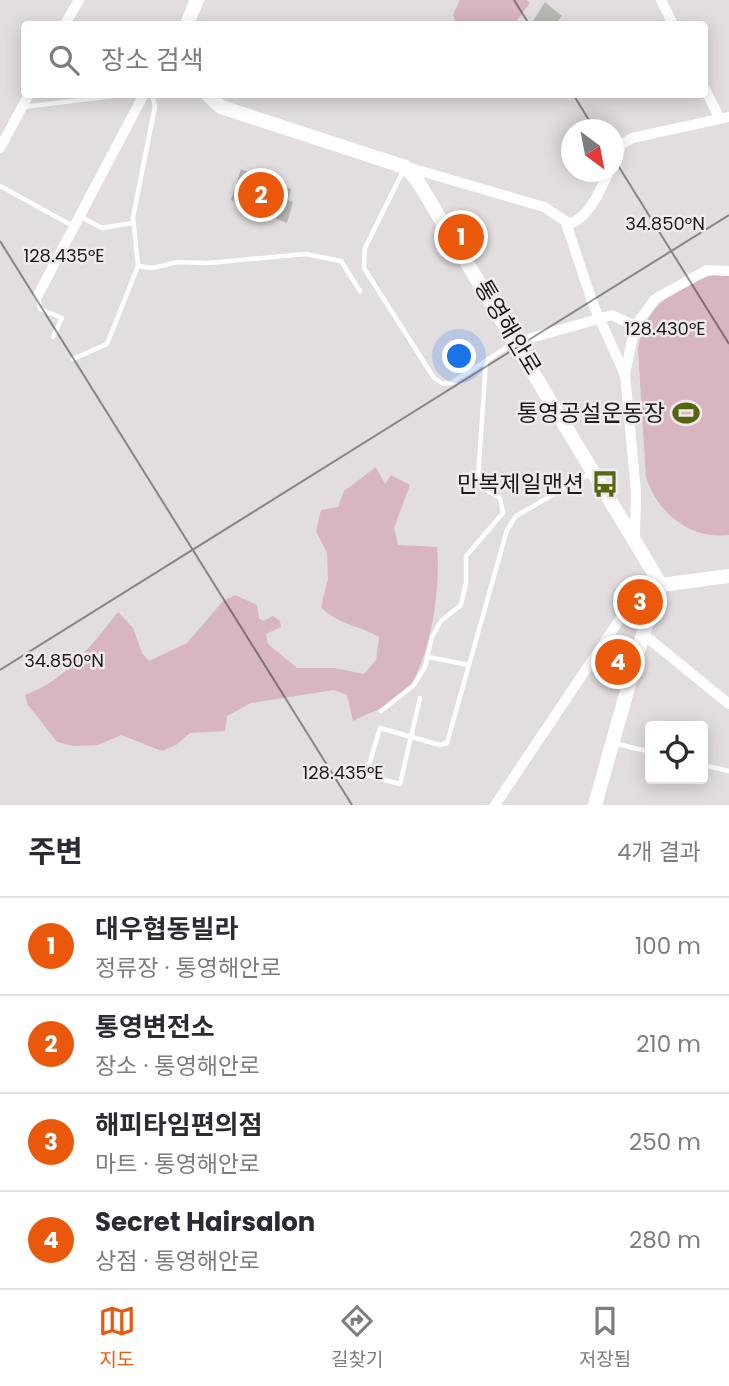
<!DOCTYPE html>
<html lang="ko">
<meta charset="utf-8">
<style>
body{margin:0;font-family:Poppins,"Noto Sans KR",sans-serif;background:#f7f7f7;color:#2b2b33}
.controls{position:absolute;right:21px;bottom:21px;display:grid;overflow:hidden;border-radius:7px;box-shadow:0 4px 18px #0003}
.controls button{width:63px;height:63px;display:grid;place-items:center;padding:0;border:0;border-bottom:2px solid #e1e1e2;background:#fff;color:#2b2b33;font:35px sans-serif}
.compass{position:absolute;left:561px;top:119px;width:63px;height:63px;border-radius:50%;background:#fff;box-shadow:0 4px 18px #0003;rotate:148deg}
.you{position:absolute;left:460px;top:357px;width:24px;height:24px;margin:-18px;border:5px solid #fff;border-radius:50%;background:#1a73e8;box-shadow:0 0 0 10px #1a73e833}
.badge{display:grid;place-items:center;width:46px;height:46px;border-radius:50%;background:#ea580c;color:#fff;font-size:23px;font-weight:700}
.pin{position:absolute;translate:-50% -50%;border:4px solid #fff;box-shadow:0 2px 7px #0006}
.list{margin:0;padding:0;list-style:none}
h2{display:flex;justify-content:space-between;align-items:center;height:91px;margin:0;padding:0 28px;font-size:30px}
h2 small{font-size:23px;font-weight:400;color:#7c7c81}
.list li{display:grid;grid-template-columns:46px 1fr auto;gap:21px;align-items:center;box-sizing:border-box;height:98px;padding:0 28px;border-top:2px solid #e1e1e2}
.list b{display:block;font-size:26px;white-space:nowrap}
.list p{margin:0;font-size:23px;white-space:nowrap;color:#7c7c81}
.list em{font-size:23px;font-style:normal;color:#7c7c81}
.icon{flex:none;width:38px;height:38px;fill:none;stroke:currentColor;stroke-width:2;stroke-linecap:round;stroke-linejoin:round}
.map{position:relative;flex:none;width:729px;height:805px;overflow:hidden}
.search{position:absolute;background:#fff;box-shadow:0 4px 18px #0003;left:21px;right:21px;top:21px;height:77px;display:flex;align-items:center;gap:18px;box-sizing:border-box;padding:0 24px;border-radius:7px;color:#7c7c81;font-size:26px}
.sheet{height:483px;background:#fff}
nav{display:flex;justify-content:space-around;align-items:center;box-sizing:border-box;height:98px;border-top:2px solid #e1e1e2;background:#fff;font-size:19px;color:#7c7c81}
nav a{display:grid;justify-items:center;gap:4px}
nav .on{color:#ea580c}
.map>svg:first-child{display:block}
.green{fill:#d8b6c1}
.building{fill:#b7b9b4}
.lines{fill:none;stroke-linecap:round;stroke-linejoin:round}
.lane{stroke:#fff;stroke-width:4.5}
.street{stroke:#fff;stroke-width:10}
.secondary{stroke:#fff;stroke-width:14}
.ticks{fill:none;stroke:#1d1b1c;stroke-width:2;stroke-opacity:0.45}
.labels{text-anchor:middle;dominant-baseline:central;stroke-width:5;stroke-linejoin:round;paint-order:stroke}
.street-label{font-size:23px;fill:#1d1b1c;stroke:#f0eaec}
.poi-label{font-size:23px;fill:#1d1b1c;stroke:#f0eaec;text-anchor:end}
.ticks-label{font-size:18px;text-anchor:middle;fill:#1d1b1c;stroke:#f0eaec;stroke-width:5;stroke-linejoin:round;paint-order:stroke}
</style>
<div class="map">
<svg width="729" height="805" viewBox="0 0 729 805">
<rect width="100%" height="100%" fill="#e2dddf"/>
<g class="green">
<polygon points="460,0 526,0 530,3 514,24 456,24 453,15"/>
<path d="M717,274L729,276V535C691,540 657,513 646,477L638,349C644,305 677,286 717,274Z"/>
<path d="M376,467L385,484L391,475L410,485L394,528L398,545L437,547C441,587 431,661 405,693C394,705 368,713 353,721L347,695L334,690L251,703L227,716L225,731L190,733L176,745L162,751L121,735L98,745L73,746L57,742L28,705L25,695C65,681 92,645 118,612L133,628L142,653L149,661L187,643L224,600L235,595L257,605L259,618L263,621L273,616L280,621L281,627L266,634L268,644L297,668H334L364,674L376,660L379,637C359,625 338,625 321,607L328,579L327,553L316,531L321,510L338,507L344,491Z"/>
</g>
<g class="building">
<polygon points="545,2 562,16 555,24 531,24"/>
<polygon points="241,169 291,189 288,200 293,202 287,223 231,200"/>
</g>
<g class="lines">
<g class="lane">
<polyline points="23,107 130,94"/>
<polyline points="403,171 365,248 364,268 434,378 443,384 451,383 514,343"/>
<polyline points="0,186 73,226"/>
<polyline points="81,217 102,228 133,223"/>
<polyline points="138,266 153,268 177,262 208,263 306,254 341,261 360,291"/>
<polyline points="38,296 40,309 62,318 53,337"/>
<polyline points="73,359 107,344 138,266 133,217 155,106 152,94"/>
<polyline points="428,657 469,665"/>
<polyline points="381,711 414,685 425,667 432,637 441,621 461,605 466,583 466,556 503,513 500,498 480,486 478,478 486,361"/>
<polyline points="614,743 650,752"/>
<polyline points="703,765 729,771"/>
<polyline points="340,768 400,784 420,698"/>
<polyline points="366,775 380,728 440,745 447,743 507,530 516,516 591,473"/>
</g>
<g class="street">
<polyline points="661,0 673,24"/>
<polyline points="65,24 79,0"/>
<polyline points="704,87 720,119"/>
<polyline points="0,148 29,94"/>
<polyline points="614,162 622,144 632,138 729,117"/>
<path d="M407,167L544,207L570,224C592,214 599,191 609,172"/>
<polyline points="566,223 593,304 625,375 636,492 635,539"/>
<polyline points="38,295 144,94"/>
<polyline points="517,342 612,315 635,326"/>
<polyline points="625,374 635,326 655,299 707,270 729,271"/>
<polyline points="643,634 729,704"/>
<polyline points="495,805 634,598 661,585"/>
</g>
<g class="secondary">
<polyline points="187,24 197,0"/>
<polyline points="207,94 221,107 405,167 417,180 661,585 643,634 595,805"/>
<polyline points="661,585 729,576"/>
</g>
</g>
<path class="ticks" d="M514,0L529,24M573,94L595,130M614,159L729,344M0,241L352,805M0,670L729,215"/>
<defs>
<symbol id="stadium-bare" viewBox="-9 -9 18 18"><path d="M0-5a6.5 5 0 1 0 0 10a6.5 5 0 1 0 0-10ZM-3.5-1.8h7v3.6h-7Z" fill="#546610" stroke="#f0eaec" stroke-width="2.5" paint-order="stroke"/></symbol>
<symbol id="bus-bare" viewBox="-9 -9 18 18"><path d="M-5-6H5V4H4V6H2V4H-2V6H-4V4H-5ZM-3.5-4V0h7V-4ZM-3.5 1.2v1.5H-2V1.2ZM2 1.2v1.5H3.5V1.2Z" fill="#546610" stroke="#f0eaec" stroke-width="2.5" paint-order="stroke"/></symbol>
</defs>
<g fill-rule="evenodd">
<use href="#stadium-bare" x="667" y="394" width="38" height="38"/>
<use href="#bus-bare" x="586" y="465" width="38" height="38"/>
</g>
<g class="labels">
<g class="street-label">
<text transform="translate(508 327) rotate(59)">통영해안로</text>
</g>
<g class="poi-label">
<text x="665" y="413">통영공설운동장</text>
<text x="584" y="484">만복제일맨션</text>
</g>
</g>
<g class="ticks-label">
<text x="665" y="230">34.850°N</text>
<text x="64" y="262">128.435°E</text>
<text x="665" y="335">128.430°E</text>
<text x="64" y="667">34.850°N</text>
<text x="343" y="779">128.435°E</text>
</g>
</svg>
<div class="controls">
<button><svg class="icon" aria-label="locate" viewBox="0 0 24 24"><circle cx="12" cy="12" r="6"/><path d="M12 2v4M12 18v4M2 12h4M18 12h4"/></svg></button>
</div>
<svg class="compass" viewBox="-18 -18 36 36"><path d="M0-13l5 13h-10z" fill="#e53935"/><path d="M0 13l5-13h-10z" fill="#7c7c81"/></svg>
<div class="you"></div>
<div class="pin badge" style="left:461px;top:237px">1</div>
<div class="pin badge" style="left:261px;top:195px">2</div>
<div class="pin badge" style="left:640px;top:602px">3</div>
<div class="pin badge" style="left:618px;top:662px">4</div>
<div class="search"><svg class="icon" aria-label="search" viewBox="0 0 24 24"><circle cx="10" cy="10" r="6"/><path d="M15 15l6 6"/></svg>장소 검색</div>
</div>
<section class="sheet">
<h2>주변<small>4개 결과</small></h2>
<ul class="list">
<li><span class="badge">1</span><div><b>대우협동빌라</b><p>정류장 · 통영해안로</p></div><em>100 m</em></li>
<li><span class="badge">2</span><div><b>통영변전소</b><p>장소 · 통영해안로</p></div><em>210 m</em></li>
<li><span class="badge">3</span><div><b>해피타임편의점</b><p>마트 · 통영해안로</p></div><em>250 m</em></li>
<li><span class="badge">4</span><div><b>Secret Hairsalon</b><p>상점 · 통영해안로</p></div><em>280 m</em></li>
</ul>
</section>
<nav>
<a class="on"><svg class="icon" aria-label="map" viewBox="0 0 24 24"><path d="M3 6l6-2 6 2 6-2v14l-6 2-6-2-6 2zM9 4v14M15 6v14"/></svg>지도</a>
<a><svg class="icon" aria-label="directions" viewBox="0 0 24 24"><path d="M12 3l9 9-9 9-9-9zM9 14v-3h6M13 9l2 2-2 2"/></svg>길찾기</a>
<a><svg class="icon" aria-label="saved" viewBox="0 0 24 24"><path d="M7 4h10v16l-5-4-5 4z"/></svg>저장됨</a>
</nav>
